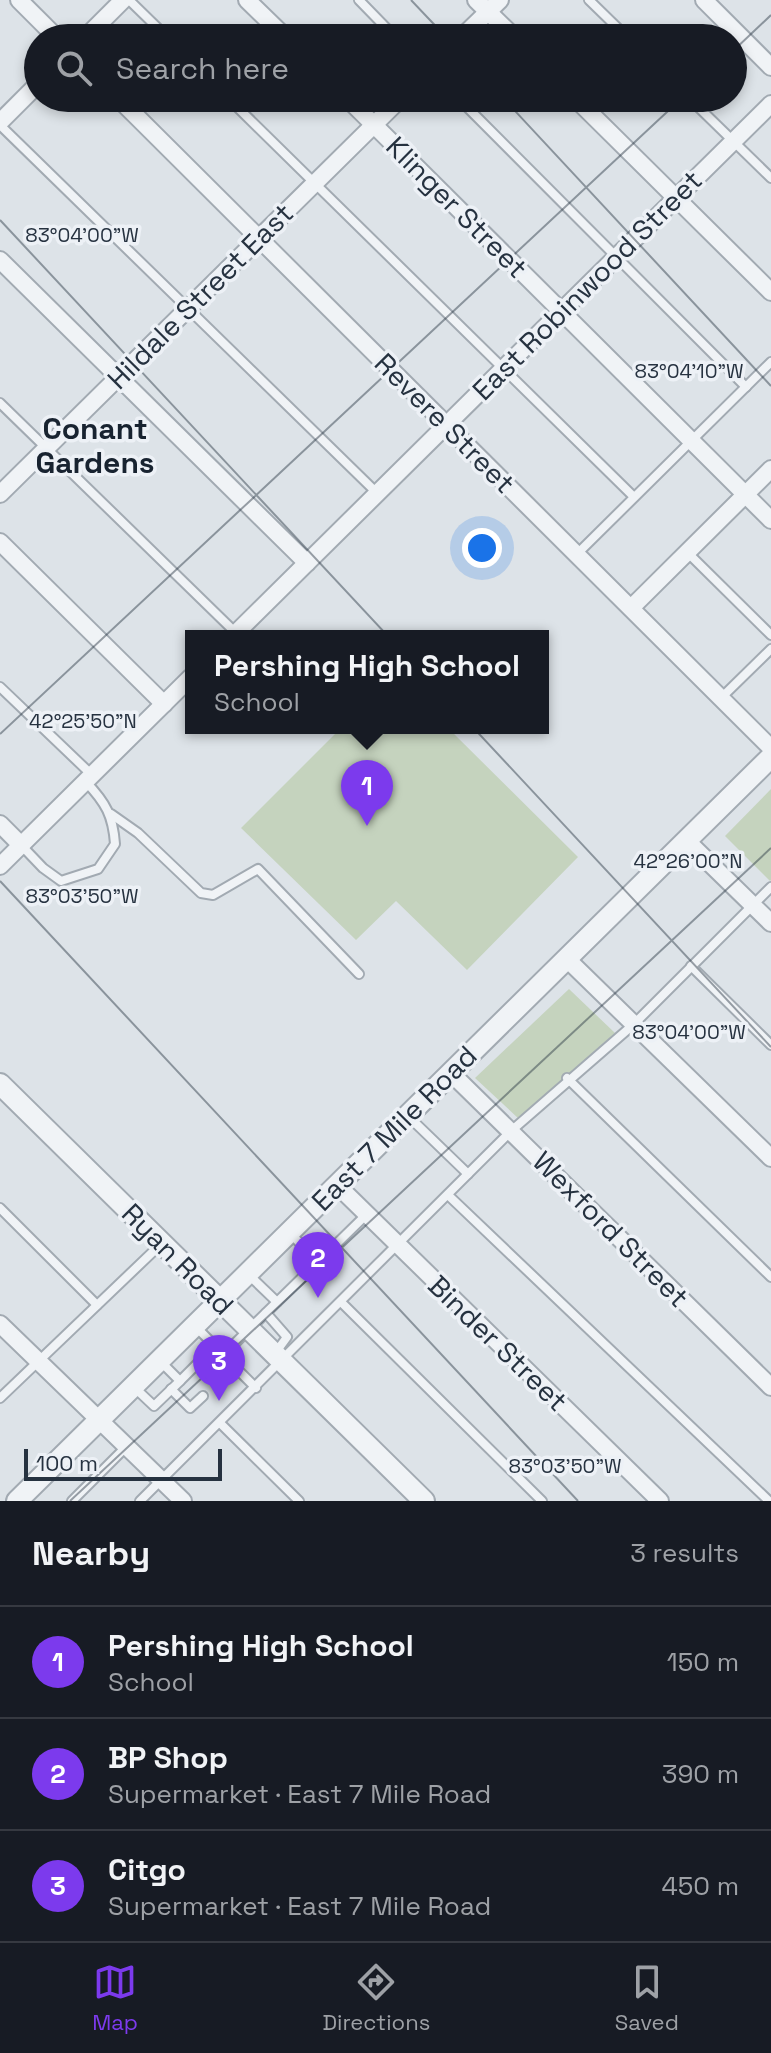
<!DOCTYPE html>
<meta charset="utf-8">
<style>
body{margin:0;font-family:"Space Grotesk",sans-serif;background:#242831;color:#f1f3f6}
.scale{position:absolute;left:24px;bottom:20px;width:198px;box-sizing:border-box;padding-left:8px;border:4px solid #263240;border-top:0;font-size:22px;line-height:28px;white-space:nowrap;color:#263240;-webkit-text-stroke:6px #edf1f6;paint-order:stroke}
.you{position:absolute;left:482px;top:548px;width:28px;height:28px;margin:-20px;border:6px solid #fff;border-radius:50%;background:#1a73e8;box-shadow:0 0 0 12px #1a73e833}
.badge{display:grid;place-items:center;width:52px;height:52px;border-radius:50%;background:#7c3aed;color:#fff;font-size:26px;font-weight:700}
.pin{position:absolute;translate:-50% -66px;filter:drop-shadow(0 2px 4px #0008)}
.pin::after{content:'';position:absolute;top:42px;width:28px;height:24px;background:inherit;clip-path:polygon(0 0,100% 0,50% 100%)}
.popup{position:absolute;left:185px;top:630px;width:364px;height:104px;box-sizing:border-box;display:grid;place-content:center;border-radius:0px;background:#171b24;filter:drop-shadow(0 2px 6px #0005);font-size:26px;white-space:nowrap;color:#9ea1a6}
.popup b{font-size:30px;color:#f1f3f6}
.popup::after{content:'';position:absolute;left:50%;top:100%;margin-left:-16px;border:16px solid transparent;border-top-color:#171b24}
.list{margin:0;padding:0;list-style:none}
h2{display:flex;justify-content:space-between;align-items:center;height:104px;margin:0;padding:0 32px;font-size:34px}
h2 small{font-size:26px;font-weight:400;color:#9ea1a6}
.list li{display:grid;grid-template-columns:52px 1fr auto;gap:24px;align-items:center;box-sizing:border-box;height:112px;padding:0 32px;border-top:2px solid #363941}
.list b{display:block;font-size:30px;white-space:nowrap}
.list p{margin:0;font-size:26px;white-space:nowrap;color:#9ea1a6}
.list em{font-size:26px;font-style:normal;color:#9ea1a6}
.icon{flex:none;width:44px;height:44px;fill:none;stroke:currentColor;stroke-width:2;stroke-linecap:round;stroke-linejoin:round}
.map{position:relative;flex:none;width:771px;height:1501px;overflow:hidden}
.search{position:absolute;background:#171b24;box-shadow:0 4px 12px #0003;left:24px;right:24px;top:24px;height:88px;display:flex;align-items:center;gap:20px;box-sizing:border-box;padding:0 28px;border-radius:44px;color:#9ea1a6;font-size:30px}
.sheet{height:440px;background:#171b24}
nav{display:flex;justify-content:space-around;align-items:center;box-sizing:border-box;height:112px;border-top:2px solid #363941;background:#171b24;font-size:22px;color:#9ea1a6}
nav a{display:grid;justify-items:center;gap:4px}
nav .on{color:#7c3aed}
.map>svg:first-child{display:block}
.green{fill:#c5d3be}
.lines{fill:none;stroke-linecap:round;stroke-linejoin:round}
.service-casing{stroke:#a2aab2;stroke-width:12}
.minor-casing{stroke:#a2aab2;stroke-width:20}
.tertiary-casing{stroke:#a2aab2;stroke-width:24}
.service{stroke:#f0f3f6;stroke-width:8}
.minor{stroke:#f0f3f6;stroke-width:16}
.tertiary{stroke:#f0f3f6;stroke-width:20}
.ticks{fill:none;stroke:#263240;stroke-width:2;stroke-opacity:0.45}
.labels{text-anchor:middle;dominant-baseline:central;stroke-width:7;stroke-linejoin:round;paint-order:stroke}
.street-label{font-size:28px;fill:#263240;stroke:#edf1f6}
.neighbourhood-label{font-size:30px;font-weight:bold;fill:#182330;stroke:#edf1f6}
.ticks-label{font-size:20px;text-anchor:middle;fill:#263240;stroke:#edf1f6;stroke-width:7;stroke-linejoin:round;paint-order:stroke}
</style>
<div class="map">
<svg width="771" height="1501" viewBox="0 0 771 1501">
<rect width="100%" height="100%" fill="#dde3e8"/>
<g class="green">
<polygon points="341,728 448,728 578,857 467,970 396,901 356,940 241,828"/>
<polygon points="771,789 771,880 770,881 725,836"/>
<polygon points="569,989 615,1033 519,1119 475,1078"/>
</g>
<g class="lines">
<defs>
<g id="service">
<polyline points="129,0 168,38"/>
<polyline points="359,0 396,38"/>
<polyline points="589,0 628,38"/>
<polyline points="228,98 634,497"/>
<polyline points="458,98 746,387"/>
<polyline points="689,98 771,178"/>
<polyline points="0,125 377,493"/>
<polyline points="0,403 236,633"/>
<polyline points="687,552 771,635"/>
<polyline points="577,554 771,362"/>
<polyline points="0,687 92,775"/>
<polyline points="721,698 771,649"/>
<polyline points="111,814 138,833 201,893 213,895 258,869 359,974"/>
<path d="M21,845L43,868L61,881L98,869L115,844C113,816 106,803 86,782"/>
<polyline points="691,966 771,1045"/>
<polyline points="567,1078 771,1277"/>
<polyline points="408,1116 468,1174"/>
<polyline points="448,1195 769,1501"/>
<polyline points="0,1208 97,1305"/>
<polyline points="291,1234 318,1262"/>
<polyline points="249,1275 277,1302"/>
<polyline points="342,1303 542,1501"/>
<polyline points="266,1313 287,1337 276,1352"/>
<polyline points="215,1346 223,1355 367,1214"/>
<polyline points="180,1381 215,1346 196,1327"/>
<polyline points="216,1383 233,1365 256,1388"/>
<polyline points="135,1388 154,1406 180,1381 160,1361"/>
<polyline points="171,1389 190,1408 203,1396"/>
<polyline points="0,1398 161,1244"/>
<polyline points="220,1423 299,1501"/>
<polyline points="72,1501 126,1447"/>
<polyline points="140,1501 511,1131 634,1024 771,887"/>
</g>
<g id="minor">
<polyline points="19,0 57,38"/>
<polyline points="247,0 286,38"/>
<polyline points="476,0 515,38"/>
<polyline points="704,0 771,67"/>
<polyline points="85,38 123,0"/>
<polyline points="461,38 500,0"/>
<polyline points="118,98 771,748"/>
<polyline points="347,98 771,520"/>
<polyline points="575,98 771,292"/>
<polyline points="0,122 38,84"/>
<polyline points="0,260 307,563"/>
<polyline points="0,494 401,98"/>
<polyline points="0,542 164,704"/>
<polyline points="631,608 771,469"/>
<polyline points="233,636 771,104"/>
<polyline points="0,824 21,845"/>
<polyline points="686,840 771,923"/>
<polyline points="0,866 191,677"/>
<polyline points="567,959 771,1158"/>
<polyline points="450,1072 771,1387"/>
<polyline points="337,1185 660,1501"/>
<polyline points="0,1324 183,1501"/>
</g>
<g id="tertiary">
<polyline points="0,1084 424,1501"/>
<polyline points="17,1501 771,757"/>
</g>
</defs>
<use href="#service" class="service-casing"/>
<use href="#minor" class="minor-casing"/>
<use href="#tertiary" class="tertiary-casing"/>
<use href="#service" class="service"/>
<use href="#minor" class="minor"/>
<use href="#tertiary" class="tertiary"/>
</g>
<path class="ticks" d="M411,0L447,38M733,51L771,15M503,98L771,386M0,220L771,1047M0,734L682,98M0,881L578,1501M70,1501L771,848"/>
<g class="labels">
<g class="street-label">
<text transform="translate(457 207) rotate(45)">Klinger Street</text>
<text transform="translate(587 285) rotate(-45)">East Robinwood Street</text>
<text transform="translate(200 296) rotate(-45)">Hildale Street East</text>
<text transform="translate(445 423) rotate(45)">Revere Street</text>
<text transform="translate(394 1128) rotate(-45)">East 7 Mile Road</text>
<text transform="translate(611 1229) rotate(45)">Wexford Street</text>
<text transform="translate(178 1259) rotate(45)">Ryan Road</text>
<text transform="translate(498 1343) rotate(44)">Binder Street</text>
</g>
<g class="neighbourhood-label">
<text x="95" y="428">Conant<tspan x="95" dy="34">Gardens</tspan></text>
</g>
</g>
<g class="ticks-label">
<text x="82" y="242">83°04'00"W</text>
<text x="689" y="378">83°04'10"W</text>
<text x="83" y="728">42°25'50"N</text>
<text x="688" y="868">42°26'00"N</text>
<text x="82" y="903">83°03'50"W</text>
<text x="689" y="1039">83°04'00"W</text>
<text x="565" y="1473">83°03'50"W</text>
</g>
</svg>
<div class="scale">100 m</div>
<div class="you"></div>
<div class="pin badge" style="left:367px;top:826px">1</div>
<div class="popup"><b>Pershing High School</b>School</div>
<div class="pin badge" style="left:318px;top:1298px">2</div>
<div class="pin badge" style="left:219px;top:1401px">3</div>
<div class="search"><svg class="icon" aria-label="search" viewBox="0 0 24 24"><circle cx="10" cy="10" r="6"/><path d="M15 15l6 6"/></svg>Search here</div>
</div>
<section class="sheet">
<h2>Nearby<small>3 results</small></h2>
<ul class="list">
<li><span class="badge">1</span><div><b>Pershing High School</b><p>School</p></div><em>150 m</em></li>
<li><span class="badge">2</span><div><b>BP Shop</b><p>Supermarket · East 7 Mile Road</p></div><em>390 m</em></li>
<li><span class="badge">3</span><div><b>Citgo</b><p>Supermarket · East 7 Mile Road</p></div><em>450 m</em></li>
</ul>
</section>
<nav>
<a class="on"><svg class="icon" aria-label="map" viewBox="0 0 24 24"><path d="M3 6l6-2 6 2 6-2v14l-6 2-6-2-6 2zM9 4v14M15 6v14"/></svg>Map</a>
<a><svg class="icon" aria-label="directions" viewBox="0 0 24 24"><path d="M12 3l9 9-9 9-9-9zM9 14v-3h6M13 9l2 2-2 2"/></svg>Directions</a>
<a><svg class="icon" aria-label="saved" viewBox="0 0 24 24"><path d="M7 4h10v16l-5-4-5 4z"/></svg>Saved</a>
</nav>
